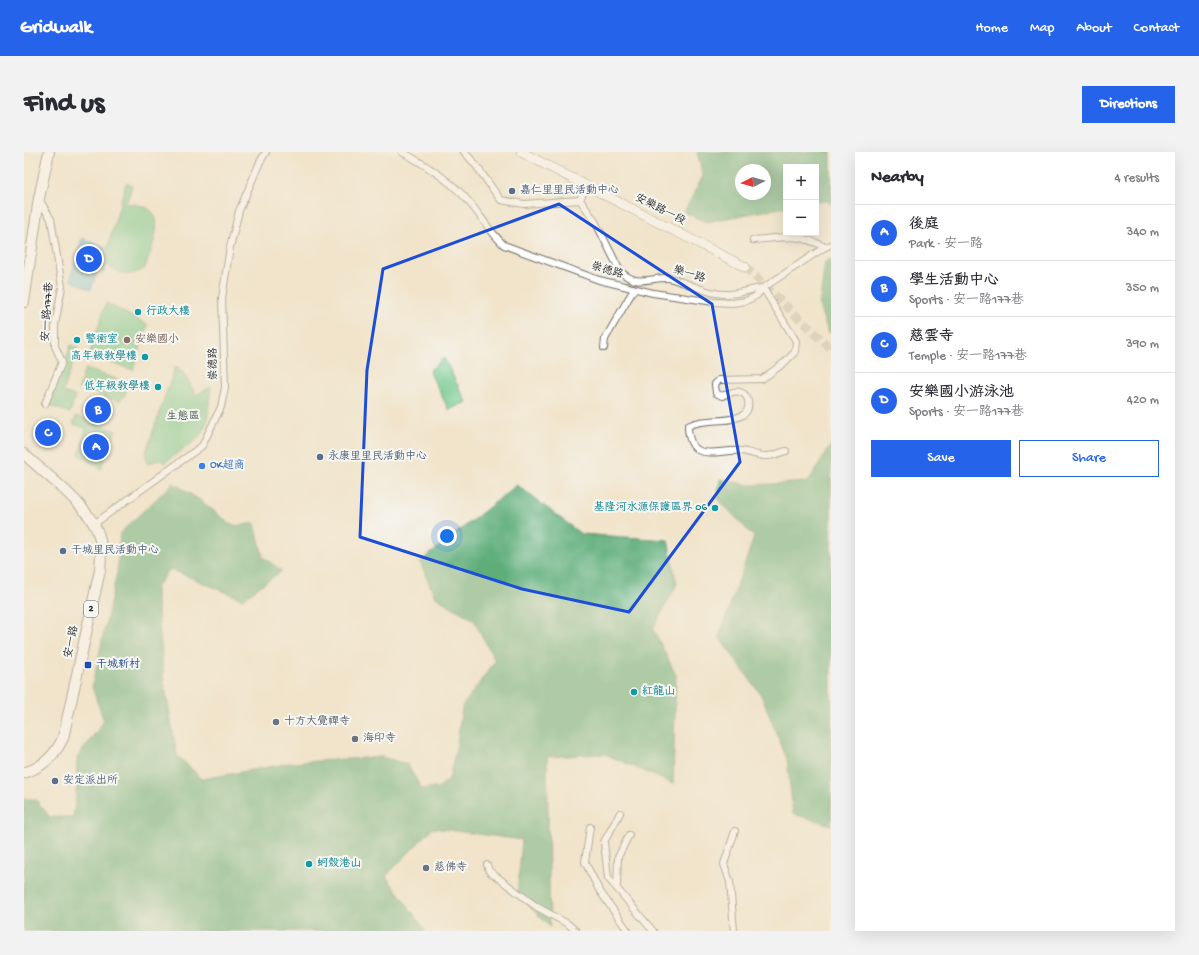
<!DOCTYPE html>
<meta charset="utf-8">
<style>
body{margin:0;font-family:"Gochi Hand","LXGW WenKai TC",sans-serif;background:#f2f2f3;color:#2b2b33}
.controls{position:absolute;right:12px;top:12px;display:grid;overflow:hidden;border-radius:0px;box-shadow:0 4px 16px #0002}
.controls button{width:36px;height:36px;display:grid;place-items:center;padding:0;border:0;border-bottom:1px solid #e1e1e2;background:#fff;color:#2b2b33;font:20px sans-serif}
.compass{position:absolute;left:711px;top:12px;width:36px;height:36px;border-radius:50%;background:#fff;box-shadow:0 4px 16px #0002;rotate:265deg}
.you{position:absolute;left:423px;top:384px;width:14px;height:14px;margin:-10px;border:3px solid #fff;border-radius:50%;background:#1a73e8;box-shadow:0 0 0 6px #1a73e833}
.badge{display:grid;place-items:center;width:26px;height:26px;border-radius:50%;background:#2563eb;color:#fff;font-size:13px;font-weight:700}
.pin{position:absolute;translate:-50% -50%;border:2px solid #fff;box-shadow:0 1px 4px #0006}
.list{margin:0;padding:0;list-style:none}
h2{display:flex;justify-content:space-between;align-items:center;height:52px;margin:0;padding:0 16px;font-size:17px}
h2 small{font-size:13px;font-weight:400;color:#7c7c81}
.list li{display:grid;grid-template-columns:26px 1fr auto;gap:12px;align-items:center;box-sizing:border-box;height:56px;padding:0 16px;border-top:1px solid #e1e1e2}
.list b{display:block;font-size:15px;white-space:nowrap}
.list p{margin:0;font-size:13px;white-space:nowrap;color:#7c7c81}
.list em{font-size:13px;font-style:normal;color:#7c7c81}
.actions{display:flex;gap:8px;padding:12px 16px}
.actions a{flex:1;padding:9px 0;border:1px solid #2563eb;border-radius:0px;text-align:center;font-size:14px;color:#2563eb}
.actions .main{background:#2563eb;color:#fff}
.map{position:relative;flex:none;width:807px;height:779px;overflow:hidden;border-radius:0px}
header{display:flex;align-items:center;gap:24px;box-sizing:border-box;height:56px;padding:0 20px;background:#2563eb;color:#fff}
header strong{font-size:19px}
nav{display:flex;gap:22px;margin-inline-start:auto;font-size:14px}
.intro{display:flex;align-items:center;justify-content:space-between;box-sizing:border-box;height:96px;padding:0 24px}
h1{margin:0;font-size:28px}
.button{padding:10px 18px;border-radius:0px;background:#2563eb;color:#fff;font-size:14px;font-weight:700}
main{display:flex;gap:24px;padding:0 24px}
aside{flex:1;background:#fff;border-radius:0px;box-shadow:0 4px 16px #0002}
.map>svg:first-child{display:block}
.green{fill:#74ca8f;stroke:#507a5d}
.forest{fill:#5fae7a;stroke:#456c52;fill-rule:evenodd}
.water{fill:#4eb2cd;stroke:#3c6e7c}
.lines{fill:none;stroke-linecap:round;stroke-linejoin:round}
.secondary-tunnel{stroke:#c9bfab;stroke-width:9;stroke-dasharray:9 4.5;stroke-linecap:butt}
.street-casing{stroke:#706c63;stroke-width:8}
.secondary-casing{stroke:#706c63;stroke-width:10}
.primary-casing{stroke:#706c63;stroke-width:12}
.street{stroke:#fff;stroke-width:6}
.secondary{stroke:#fff;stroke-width:9}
.primary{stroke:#fff;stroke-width:10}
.marked{fill:none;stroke:#1d4ed8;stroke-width:3;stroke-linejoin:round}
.service-dot{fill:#5c6f8a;stroke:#f6f6f2;stroke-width:1.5}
.culture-dot{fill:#0f9aa8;stroke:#f6f6f2;stroke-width:1.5}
.education-dot{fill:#8d6e63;stroke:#f6f6f2;stroke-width:1.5}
.shop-dot{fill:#3f7fe0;stroke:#f6f6f2;stroke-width:1.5}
.transit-dot{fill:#1a4fb4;stroke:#f6f6f2;stroke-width:1.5}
.worship-dot{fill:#6b7280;stroke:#f6f6f2;stroke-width:1.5}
.labels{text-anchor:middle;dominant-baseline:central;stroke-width:4;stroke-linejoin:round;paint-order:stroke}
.shield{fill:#f6f6f2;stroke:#686867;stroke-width:1}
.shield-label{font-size:10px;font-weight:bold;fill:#2b2b2b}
.service-label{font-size:11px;fill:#4e5e75;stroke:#f6f6f2;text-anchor:start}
.street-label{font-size:11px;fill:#2b2b2b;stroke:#f6f6f2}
.culture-label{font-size:11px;fill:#0d838f;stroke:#f6f6f2;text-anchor:start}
.education-label{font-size:11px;fill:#785e54;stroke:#f6f6f2;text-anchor:start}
.park-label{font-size:11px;fill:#415b49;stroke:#f6f6f2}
.shop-label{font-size:11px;fill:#366cbe;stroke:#f6f6f2;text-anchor:start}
.transit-label{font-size:11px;fill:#164399;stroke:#f6f6f2;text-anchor:start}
.worship-label{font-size:11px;fill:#5b616d;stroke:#f6f6f2;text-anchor:start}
</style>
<header>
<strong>Gridwalk</strong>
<nav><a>Home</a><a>Map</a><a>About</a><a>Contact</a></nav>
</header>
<div class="intro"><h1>Find us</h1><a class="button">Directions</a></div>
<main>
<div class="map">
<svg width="807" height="779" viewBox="0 0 807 779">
<rect width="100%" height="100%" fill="#f6f6f2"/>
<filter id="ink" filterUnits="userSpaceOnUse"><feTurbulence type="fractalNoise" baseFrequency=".025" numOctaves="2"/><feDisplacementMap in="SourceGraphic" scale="8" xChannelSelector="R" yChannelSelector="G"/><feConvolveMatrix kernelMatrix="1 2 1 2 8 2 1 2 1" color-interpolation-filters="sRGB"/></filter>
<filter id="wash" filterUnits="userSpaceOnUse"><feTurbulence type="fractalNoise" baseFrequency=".012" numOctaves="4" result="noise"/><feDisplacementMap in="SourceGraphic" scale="16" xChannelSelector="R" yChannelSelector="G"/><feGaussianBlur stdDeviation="0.9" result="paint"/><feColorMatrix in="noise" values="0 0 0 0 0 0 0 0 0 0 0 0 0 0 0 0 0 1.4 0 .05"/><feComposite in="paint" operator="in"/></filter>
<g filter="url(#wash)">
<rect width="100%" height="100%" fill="#f1e4cb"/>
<g class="green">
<path d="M102,31L108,34L102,52C149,52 130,88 121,116C108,126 94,123 83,112L80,121L77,119Z"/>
<polygon points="82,151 124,173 109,218 65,204"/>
<polygon points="47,193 54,196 39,240 51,244 46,261 25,253"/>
<polygon points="420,206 442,250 425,258 405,219"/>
<polygon points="151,215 158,219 172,243 187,235 183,270 175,286 140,311 136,307 123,312 122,300"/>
<polygon points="61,217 105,231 100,245 95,249 62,238 54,237"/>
<polygon points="52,264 92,279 77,317 55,303 62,276 49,272"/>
</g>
<g class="forest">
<path d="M673,0H807V53L803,49L792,50V15H762V55L682,70L660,60L679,24ZM717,18H741V42H717Z"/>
<polygon points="807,107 807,181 804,180 795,154 801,110"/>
<polygon points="807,293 807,673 769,662 763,607 737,543 695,485 730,385 694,347 696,327 725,333 784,330"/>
<polygon points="149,331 176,348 209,374 231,371 239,405 258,419 218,447 146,417 132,436 140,528 153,603 178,627 266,611 305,608 358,605 383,612 398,637 415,635 425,627 432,597 438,555 471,509 450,468 411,445 396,410 493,333 557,382 644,388 653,432 629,477 652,523 649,632 581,602 523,605 526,775 493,742 498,688 409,676 362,724 402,779 0,779 0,647 11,647 26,665 49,665 52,646 53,606 80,569 68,535 93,420 96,381"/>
</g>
<polygon class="water" points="58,86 82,95 67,138 46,128"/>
</g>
<g filter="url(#ink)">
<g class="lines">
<polyline class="secondary-tunnel" points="721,115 807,197"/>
<defs>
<g id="street">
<path d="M378,0C402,13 428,29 445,50C457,64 466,80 480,93L575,128L629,141L690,150L708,151L722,149L732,144L739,136L801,95L807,93"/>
<path d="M440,0C455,14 464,32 477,48L500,52L556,48L571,69L596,119C614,136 625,125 645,126C663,130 683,142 699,142C714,143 726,137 739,136L772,189L771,200L760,211L738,227L695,228L691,232L692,241L698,244C703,242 710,238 716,240C726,243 727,257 719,263C704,272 681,265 664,274C665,313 693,297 717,299C726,300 735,305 744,304C750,304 757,300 762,299"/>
<polyline points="15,47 27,67 38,135 31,173 31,194 38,210 21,252"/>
<polyline points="556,48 562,34"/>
<path d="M729,88C759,86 772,80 801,95"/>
<polyline points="580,196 581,187 610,137"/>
<polyline points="70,372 178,294 197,255 201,235 198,146 206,95 215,59 236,10 242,0"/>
<polyline points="596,661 580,690 584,726 629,779"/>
<polyline points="566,675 561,710 575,738 604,779"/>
<polyline points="463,713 465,719 513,755 544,772 552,779"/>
<polyline points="593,736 594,705 605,683"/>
<polyline points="710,779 706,730 700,712 711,679"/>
</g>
<polyline id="secondary" points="497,0 721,115"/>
<g id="primary">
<polyline points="0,150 15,46 25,0"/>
<path d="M0,302C22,323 67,355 75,384C78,395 77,407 76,418L39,586C31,604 19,615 0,621"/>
</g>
</defs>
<use href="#street" class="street-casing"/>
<use href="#secondary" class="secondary-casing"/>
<use href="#primary" class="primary-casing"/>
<use href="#street" class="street"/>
<use href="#secondary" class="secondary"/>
<use href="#primary" class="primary"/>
</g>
</g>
<path d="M0 0H807V779H0ZM535,52L688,152L716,310L605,460L498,437L336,385L343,218L359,117Z" fill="#f1e4cb" fill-opacity=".55" fill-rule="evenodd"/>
<path class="marked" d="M535,52L688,152L716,310L605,460L498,437L336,385L343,218L359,117Z"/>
<g class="service-dot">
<circle cx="488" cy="39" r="4"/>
<circle cx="296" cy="305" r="4"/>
<circle cx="39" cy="399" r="4"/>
<circle cx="31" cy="629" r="4"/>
</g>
<g class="culture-dot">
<circle cx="114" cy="160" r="4"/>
<circle cx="53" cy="188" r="4"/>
<circle cx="121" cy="205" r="4"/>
<circle cx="134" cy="235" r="4"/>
<circle cx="691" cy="356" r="4"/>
<circle cx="610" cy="540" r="4"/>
<circle cx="285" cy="712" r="4"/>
</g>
<circle class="education-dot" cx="103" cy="188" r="4"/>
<circle class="shop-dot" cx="178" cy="314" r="4"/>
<rect class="transit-dot" x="60" y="509" width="8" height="8" rx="2"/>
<g class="worship-dot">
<circle cx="252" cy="570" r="4"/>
<circle cx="331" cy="587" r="4"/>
<circle cx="402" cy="716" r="4"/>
</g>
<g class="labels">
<rect class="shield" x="60" y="449" width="14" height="16" rx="3"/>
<g class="shield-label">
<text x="67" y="457">2</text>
</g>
<g class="service-label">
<text x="496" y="39">嘉仁里里民活動中心</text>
<text x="304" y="305">永康里里民活動中心</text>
<text x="47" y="399">干城里民活動中心</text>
<text x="39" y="629">安定派出所</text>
</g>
<g class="street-label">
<text transform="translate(636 58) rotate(27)">安樂路一段</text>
<text transform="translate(583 119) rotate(16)">崇德路</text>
<text transform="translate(665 123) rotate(17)">樂一路</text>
<text transform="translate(24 160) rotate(-86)">安一路177巷</text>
<text transform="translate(190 212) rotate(-91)">崇德路</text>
<text transform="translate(48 490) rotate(-78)">安一路</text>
</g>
<g class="culture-label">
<text x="122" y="160">行政大樓</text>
<text x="61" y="188">警衛室</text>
<text x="113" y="205" text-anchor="end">高年級教學樓</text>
<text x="126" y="235" text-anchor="end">低年級教學樓</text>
<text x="683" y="356" text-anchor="end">基隆河水源保護區界 06</text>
<text x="618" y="540">紅龍山</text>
<text x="293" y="712">蚵殼港山</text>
</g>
<g class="education-label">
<text x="111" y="188">安樂國小</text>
</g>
<g class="park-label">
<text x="159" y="265">生態區</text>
</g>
<g class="shop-label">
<text x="186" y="314">OK超商</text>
</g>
<g class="transit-label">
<text x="72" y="513">干城新村</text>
</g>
<g class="worship-label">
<text x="260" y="570">十方大覺禪寺</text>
<text x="339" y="587">海印寺</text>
<text x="410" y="716">慈佛寺</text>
</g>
</g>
</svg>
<div class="controls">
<button>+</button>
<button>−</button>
</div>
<svg class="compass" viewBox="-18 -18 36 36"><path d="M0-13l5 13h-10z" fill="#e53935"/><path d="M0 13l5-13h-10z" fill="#7c7c81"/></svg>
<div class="you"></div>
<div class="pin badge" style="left:72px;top:295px">A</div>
<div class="pin badge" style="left:74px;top:258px">B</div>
<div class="pin badge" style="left:24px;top:281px">C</div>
<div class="pin badge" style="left:65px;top:107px">D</div>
</div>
<aside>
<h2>Nearby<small>4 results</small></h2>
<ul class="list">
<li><span class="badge">A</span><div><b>後庭</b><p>Park · 安一路</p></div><em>340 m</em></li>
<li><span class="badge">B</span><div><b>學生活動中心</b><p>Sports · 安一路177巷</p></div><em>350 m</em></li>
<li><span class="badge">C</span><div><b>慈雲寺</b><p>Temple · 安一路177巷</p></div><em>390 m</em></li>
<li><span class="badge">D</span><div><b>安樂國小游泳池</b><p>Sports · 安一路177巷</p></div><em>420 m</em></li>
</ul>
<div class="actions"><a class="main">Save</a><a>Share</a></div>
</aside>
</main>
